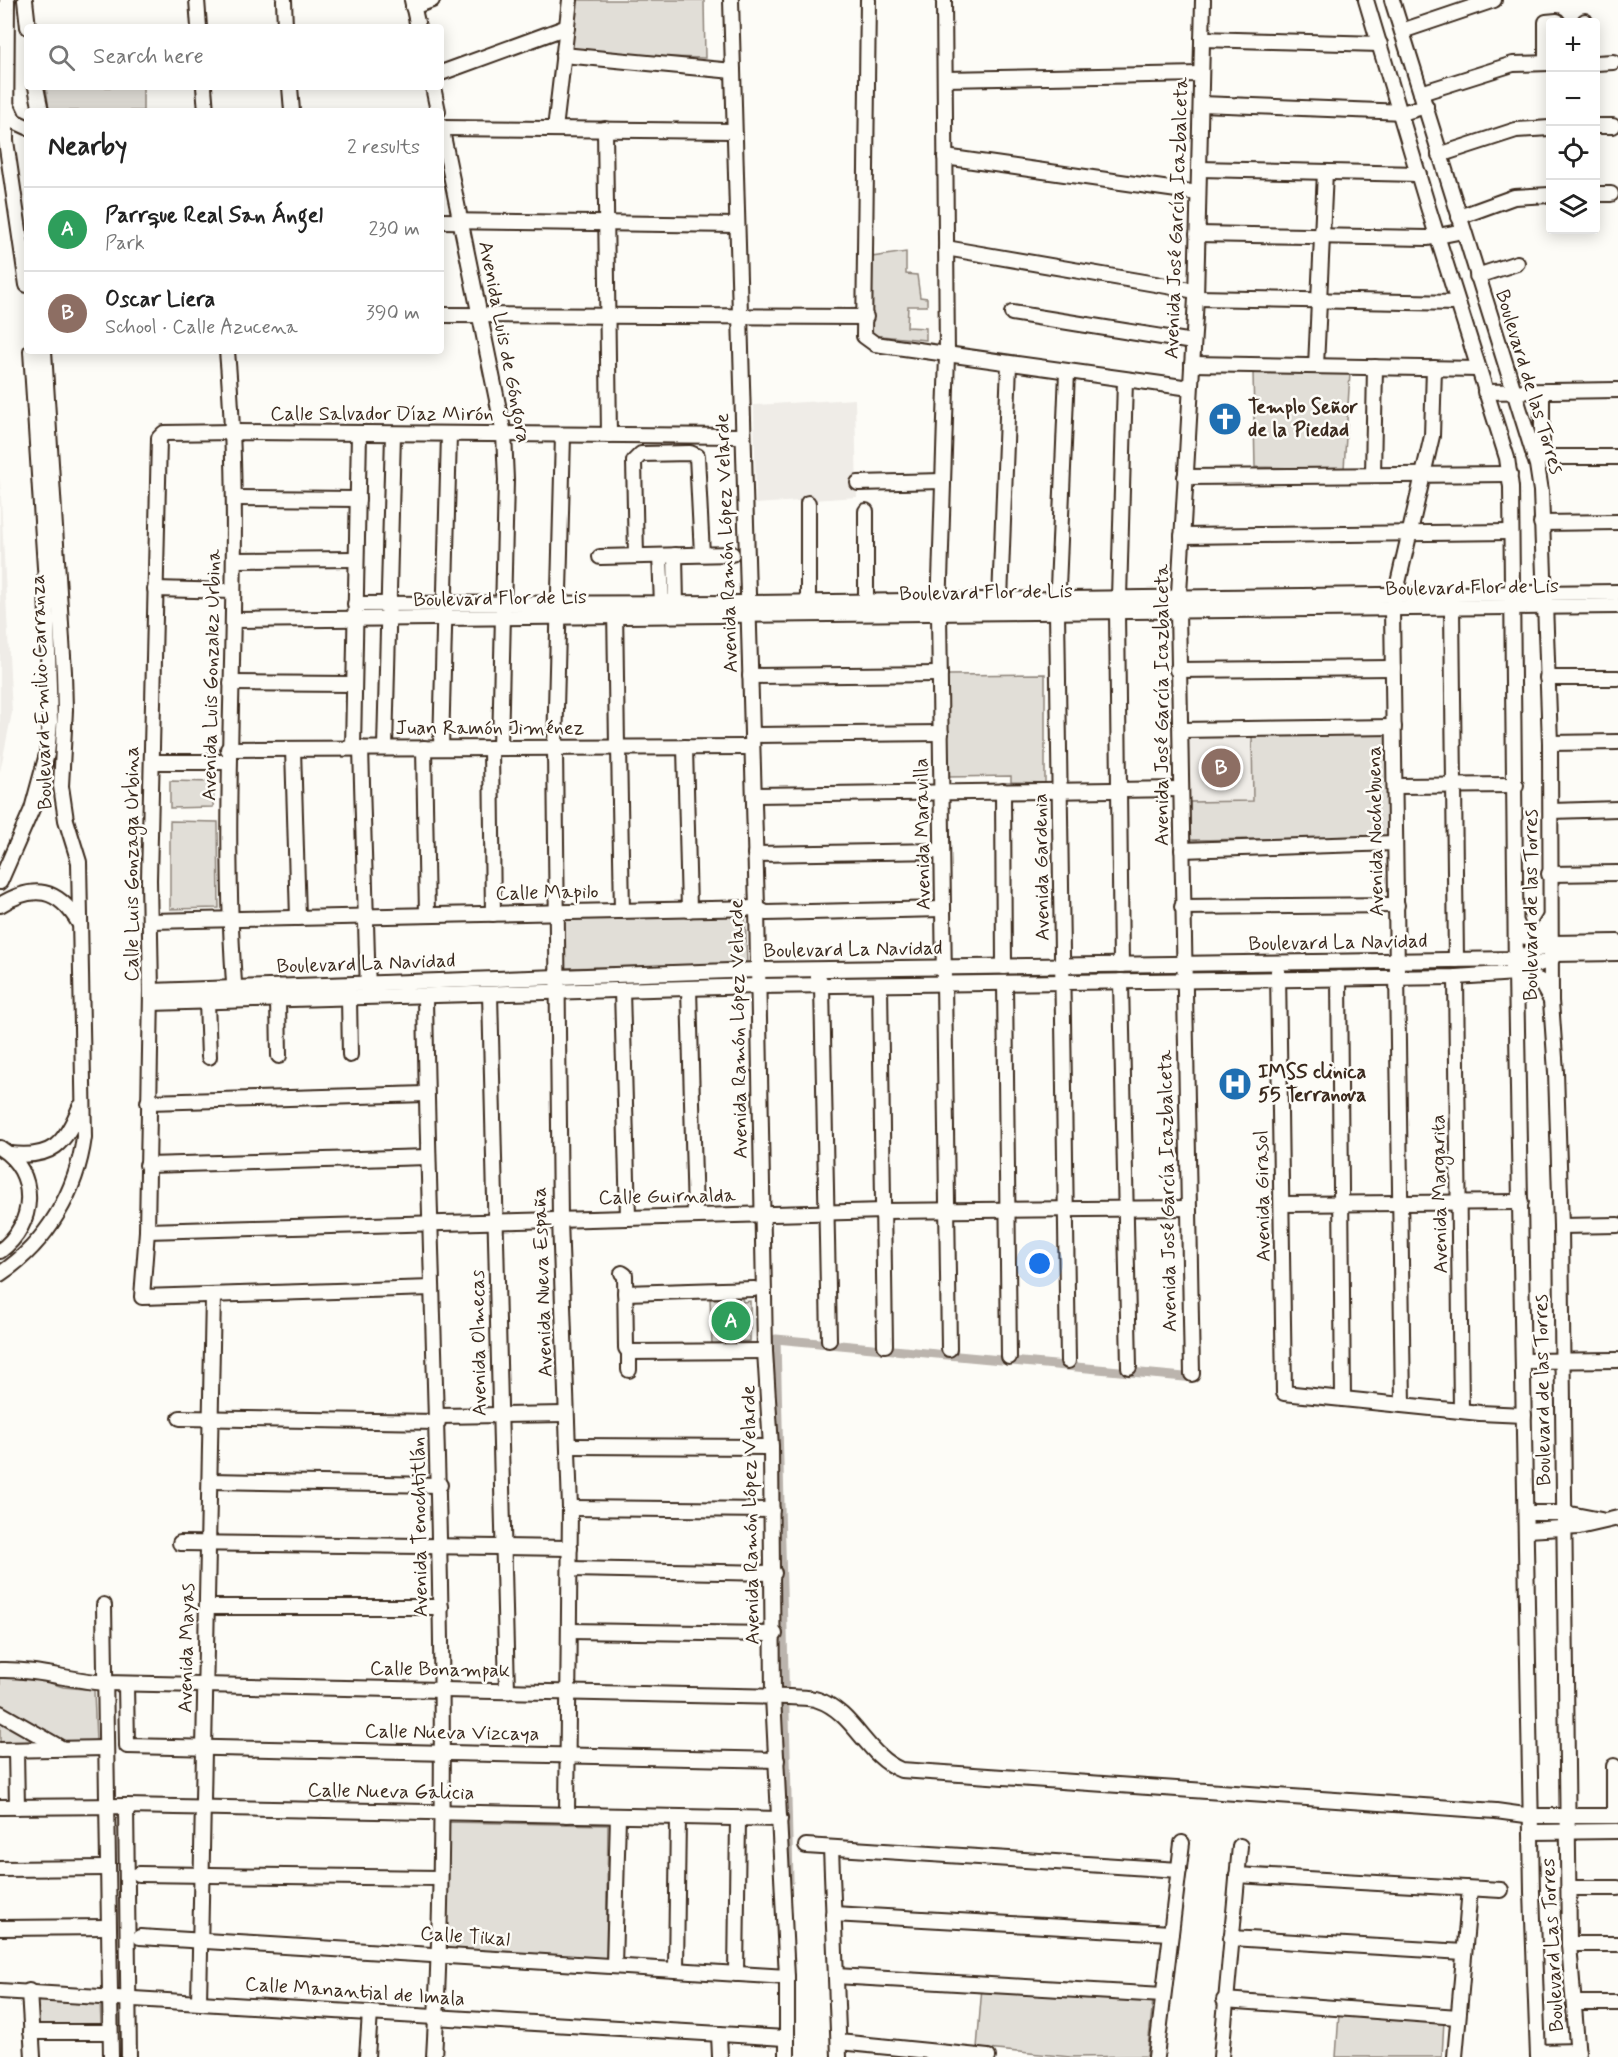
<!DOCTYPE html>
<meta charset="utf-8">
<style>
body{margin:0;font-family:Mynerve,sans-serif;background:#f6f6f6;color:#222}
.controls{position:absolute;right:18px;top:18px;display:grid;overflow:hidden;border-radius:6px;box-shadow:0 3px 15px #0003}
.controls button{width:54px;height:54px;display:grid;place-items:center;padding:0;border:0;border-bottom:2px solid #e0e0e0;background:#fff;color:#222;font:30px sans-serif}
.you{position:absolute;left:1040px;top:1264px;width:21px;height:21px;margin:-15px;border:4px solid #fff;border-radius:50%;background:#1a73e8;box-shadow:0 0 0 9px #1a73e833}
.badge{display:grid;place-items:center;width:39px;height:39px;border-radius:50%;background:#1f6fb2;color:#fff;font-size:20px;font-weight:700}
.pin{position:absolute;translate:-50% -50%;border:3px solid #fff;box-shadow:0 2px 6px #0006}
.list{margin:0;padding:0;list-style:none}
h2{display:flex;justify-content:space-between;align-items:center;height:78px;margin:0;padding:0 24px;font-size:26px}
h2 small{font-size:20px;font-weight:400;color:#767676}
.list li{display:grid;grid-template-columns:39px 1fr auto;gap:18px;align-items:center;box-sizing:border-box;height:84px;padding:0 24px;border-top:2px solid #e0e0e0}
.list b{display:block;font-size:22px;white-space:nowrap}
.list p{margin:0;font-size:20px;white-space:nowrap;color:#767676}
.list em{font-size:20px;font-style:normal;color:#767676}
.icon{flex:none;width:33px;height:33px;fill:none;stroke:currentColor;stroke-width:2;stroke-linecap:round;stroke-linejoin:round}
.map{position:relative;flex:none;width:1618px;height:2057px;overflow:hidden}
.search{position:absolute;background:#fff;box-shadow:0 3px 15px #0003;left:24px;top:24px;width:420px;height:66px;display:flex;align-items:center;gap:15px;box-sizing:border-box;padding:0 21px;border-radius:6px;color:#767676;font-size:22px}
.panel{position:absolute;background:#fff;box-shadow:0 3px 15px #0003;left:24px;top:108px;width:420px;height:246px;border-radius:6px}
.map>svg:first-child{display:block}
.built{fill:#efece7}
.green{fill:#e1ded7;stroke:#8e847a;stroke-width:1.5}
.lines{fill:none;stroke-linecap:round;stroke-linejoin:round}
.canal{stroke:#bbb4ad;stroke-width:9}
.minor-casing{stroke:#3b2a1e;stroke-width:18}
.minor{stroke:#fdfcf7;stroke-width:14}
.labels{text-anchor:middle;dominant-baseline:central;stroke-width:5;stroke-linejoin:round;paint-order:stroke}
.street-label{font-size:20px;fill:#3b2a1e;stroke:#fdfcf7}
.poi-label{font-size:20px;font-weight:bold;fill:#3b2a1e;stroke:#fdfcf7;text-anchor:start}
</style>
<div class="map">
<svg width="1618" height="2057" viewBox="0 0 1618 2057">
<rect width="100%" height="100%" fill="#fdfcf7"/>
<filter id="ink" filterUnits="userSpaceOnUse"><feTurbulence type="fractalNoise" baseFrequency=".0167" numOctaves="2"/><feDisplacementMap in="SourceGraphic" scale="12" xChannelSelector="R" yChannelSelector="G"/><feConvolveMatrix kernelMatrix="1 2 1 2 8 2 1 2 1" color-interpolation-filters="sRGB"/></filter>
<g filter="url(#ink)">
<g class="built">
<polygon points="855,399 857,497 756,504 754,405"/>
<polygon points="0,478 12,713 0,772"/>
<polygon points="1252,733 1253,801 1190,802 1187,735"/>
</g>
<g class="green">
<polygon points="574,0 704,0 705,58 666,57 661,61 567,49"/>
<polygon points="46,87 143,87 143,111 49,111"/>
<polygon points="906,252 906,274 917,275 920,297 927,298 927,306 908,306 907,327 926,328 926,340 869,335 872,257"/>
<polygon points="1253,371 1350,373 1344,469 1255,467"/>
<polygon points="1045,674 1045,783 1011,782 1011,776 948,777 947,675"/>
<polygon points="1386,731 1388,837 1190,840 1190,802 1253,801 1252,733"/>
<polygon points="170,781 214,782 213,807 170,808"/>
<polygon points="170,821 218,822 219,908 170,909"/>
<polygon points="745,913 747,964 563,968 562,918"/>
<polygon points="742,1298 743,1302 750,1301 750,1341 712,1344 710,1299"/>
<polygon points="28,1676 63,1687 94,1690 96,1742 66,1742 0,1707 0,1677"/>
<polygon points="0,1720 40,1742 0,1742"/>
<polygon points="443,1822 608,1825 606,1960 440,1951"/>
<polygon points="982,1987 1153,2000 1147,2056 1070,2057 977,2048"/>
<polygon points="30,1996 100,1999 101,2025 32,2025"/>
<polygon points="1339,2014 1444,2020 1442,2057 1336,2057"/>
</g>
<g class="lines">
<polyline class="canal" points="789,1881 776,1339 1195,1378"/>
<defs>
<g id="minor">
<polyline points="7,0 6,141 27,285"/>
<polyline points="25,0 28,27"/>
<polyline points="197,0 199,27"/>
<polyline points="284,0 285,27"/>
<polyline points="412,0 418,27"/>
<polyline points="731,0 757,908 765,1351 771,1447 773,1696 787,1977 787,2057"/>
<polyline points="868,0 864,336 875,344 1190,388"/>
<polyline points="944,0 947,355 939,613 949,1349"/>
<polyline points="1366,0 1428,207 1507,458 1511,487 1516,973 1532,1892 1538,2057"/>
<polyline points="1392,0 1537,465 1541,491 1550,743 1551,1001 1556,1072 1561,1226 1569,1944 1578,2057"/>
<polyline points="413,7 432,0"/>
<polyline points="1585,21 1585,22"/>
<polyline points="1402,31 1494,0"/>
<polyline points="1202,39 1380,44"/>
<polyline points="563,55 733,71"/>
<polyline points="1546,63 1546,22 1557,21"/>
<polyline points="1596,63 1613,62"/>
<polyline points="441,73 567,27"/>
<polyline points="945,79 1201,74"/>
<polyline points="36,87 41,111"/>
<polyline points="204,87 206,111"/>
<polyline points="290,87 292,111"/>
<polyline points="433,87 438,111"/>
<polyline points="1421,93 1513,64 1550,63"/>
<polyline points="1201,104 1405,112 1426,106"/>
<polyline points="7,106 14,121 27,127"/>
<polyline points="441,126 504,434 506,480 500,748"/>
<polyline points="1596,126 1613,126"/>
<polyline points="441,128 734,131"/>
<polyline points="555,129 570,0"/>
<polyline points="605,129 609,435"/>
<polyline points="1439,155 1516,130 1550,128"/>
<polyline points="945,157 1198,193"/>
<polyline points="1199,169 1419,174"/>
<polyline points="1596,194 1611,194"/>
<polyline points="1459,217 1514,197 1550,195"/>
<polyline points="441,221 737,225"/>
<polyline points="1197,234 1428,238 1463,231"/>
<polyline points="946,248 1196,291"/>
<polyline points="1477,276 1517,263"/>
<polyline points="1196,298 1458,303"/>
<polyline points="1012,313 1193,342"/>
<polyline points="441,315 866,317"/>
<path d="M227,351C246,566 218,781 235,996"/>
<polyline points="1192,364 1479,369"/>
<polyline points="1316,366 1325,172"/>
<polyline points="1067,372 1057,612 1068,1361"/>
<polyline points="1485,392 1618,390"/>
<polyline points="563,435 555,748 560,1219 570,1508 567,1815"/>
<polyline points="1534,457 1618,457"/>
<polyline points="1542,458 1542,392"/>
<polyline points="1373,475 1375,367"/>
<polyline points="1185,477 1510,474"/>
<polyline points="858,483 943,481"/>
<polyline points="235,498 358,499"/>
<polyline points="808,503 808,609"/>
<polyline points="1541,523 1618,522"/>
<polyline points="1182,536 1511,532"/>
<polyline points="675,555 676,604"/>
<polyline points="636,556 634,461 641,454 690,453 697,456 702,554"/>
<polyline points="660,556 662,604"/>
<polyline points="600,557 732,554"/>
<polyline points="234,560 356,559"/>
<polyline points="155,589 233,591"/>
<polyline points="1119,598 1125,380"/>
<polyline points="1000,600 1009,364"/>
<polyline points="866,602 866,511"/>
<polyline points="355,604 748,603 1618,592"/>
<polyline points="615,608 617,747"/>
<polyline points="1452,608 1456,960"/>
<polyline points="1117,611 1121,965"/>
<polyline points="233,620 1618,606"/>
<polyline points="1177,670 1393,668"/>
<polyline points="750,676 940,674"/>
<polyline points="1547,678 1618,678"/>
<polyline points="231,683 354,684"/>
<polyline points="1181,730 1394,727"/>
<polyline points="752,735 941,733"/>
<polyline points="1550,743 1618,742"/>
<polyline points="619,747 622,911"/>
<polyline points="685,747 689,910"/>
<polyline points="353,748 359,433"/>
<polyline points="361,748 368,992"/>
<polyline points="385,748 393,434"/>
<polyline points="424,748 427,915"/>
<polyline points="441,748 449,434"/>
<polyline points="491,748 493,914"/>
<polyline points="228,749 752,747"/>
<polyline points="293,749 298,918"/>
<polyline points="152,762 228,762"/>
<polyline points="1395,786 1516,785"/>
<polyline points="1003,791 1004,967"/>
<polyline points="754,795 1181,789"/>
<polyline points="1551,811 1618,809"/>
<polyline points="1182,850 1395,843"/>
<polyline points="755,854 942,851"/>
<polyline points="1549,874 1618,873"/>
<polyline points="0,882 32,809 47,754 50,722 46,583 31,351"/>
<path d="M0,905C34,884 58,888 79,923"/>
<polyline points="1182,907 1397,905"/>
<polyline points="151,921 757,908 766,913 943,909"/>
<polyline points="1517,924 1521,936 1533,938 1540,934 1550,918"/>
<polyline points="1552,954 1618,953"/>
<polyline points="1278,971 1284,1393 1480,1413 1524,1415"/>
<polyline points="818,977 822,985 829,1340"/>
<polyline points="1456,977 1461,1411"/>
<polyline points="1339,978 1343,1399"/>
<polyline points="1121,981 1129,1367"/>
<polyline points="1005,983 1009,1357"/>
<polyline points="880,985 885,1345"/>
<polyline points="689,988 695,1216"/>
<polyline points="622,990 628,1217"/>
<polyline points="151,991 758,970 1517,959 1551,943 1618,942"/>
<polyline points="490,994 507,1691"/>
<polyline points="1518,995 1523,982 1533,978 1540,981 1550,999"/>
<path d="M425,996C430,1350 454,1703 434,2057"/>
<polyline points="349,998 350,1055"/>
<polyline points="278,1000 279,1056"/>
<polyline points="207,1002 209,1057"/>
<polyline points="151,1003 758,986 1456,977 1516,973 1552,959"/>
<polyline points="148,1102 426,1094"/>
<path d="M0,1148C39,1172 36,1225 0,1251"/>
<path d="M10,1154C52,1159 65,1144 80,1107"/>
<polyline points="147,1165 428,1157"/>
<polyline points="1282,1204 1521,1202"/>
<polyline points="1561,1226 1618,1225"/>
<polyline points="147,1231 884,1211 1188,1208"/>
<polyline points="622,1273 625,1275 626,1348 629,1352 765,1351"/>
<path d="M0,1274C47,1243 77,1191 84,1137L79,862L66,820L61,786L65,710L64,672L44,351"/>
<polyline points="432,1288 142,1297 147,1231 151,991 149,880 159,438 164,433 234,432 743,436"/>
<polyline points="625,1293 754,1289"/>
<polyline points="629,1352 629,1370"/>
<polyline points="1524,1361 1618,1360"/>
<polyline points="1192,1374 1178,611 1196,298 1203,0"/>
<polyline points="1403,1405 1392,609 1432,436 1434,368"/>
<polyline points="438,1416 566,1414"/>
<polyline points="180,1418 438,1422"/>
<polyline points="569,1446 771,1447"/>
<polyline points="210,1481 440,1485"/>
<polyline points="570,1508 772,1510"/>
<polyline points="1527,1513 1565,1513 1601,1520"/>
<polyline points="1527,1530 1579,1527 1618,1518"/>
<polyline points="180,1543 570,1548"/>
<polyline points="570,1569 774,1573"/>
<polyline points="104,1605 111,2057"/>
<polyline points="207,1607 441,1607"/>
<polyline points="569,1631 775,1634"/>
<path d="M0,1670C36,1669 69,1680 105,1683L789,1697C798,1698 809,1697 818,1700C854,1712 866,1756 901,1770L1496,1811L1533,1816H1618"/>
<polyline points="126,1684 127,1746 777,1760"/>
<polyline points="0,1713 63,1749"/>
<polyline points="0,1750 105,1748"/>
<polyline points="16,1750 17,1807"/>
<polyline points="1614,1766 1614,1816"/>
<polyline points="126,1806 129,2057"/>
<polyline points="0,1807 126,1806 780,1819"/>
<polyline points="1533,1832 1618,1831"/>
<polyline points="806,1846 1179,1870"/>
<polyline points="831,1848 839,2057"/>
<polyline points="0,1869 107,1868"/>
<polyline points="139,1874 439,1878"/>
<polyline points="1237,1875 1501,1890"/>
<polyline points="1569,1888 1618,1888"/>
<polyline points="833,1914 1171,1933"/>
<polyline points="0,1928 108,1927"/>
<polyline points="140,1937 787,1977"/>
<polyline points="1231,1938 1464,1952"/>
<polyline points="1569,1944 1618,1944"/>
<polyline points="614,1966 618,1816"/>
<polyline points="676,1970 678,1817"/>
<polyline points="736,1974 738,1819"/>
<polyline points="836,1976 1163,1995"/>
<polyline points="0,1991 786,2038"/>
<polyline points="29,1991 33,2057"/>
<polyline points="1224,2000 1458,2017"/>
<polyline points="199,2002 213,1296"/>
<polyline points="1574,2003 1618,2003"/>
<polyline points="31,2032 110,2032"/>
<polyline points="719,2034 720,2057"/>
<polyline points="839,2042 988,2057"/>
<polyline points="1538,2052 1578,2051"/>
<polyline points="367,2057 370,2013"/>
<polyline points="1156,2057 1182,1843"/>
<polyline points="1221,2057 1240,1846"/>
<polyline points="1455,2057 1470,1889"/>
</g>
</defs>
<use href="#minor" class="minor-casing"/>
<use href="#minor" class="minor"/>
</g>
</g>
<defs>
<symbol id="church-disc" viewBox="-11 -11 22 22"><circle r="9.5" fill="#1f6fb2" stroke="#fdfcf7"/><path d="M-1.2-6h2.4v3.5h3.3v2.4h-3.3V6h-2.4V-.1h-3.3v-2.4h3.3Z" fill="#fff"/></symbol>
<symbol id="hospital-disc" viewBox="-11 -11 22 22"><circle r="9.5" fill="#1f6fb2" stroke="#fdfcf7"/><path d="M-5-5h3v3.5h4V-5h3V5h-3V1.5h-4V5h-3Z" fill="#fff"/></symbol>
</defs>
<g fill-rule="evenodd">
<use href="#church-disc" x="1206" y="400" width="38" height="38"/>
<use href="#hospital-disc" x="1216" y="1065" width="38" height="38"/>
</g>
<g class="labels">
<g class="street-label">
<text transform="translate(1177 218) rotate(-88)">Avenida José García Icazbalceta</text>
<text transform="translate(504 342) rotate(79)">Avenida Luis de Góngora</text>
<text transform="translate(1529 382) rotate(73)">Boulevard de las Torres</text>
<text x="382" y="414">Calle Salvador Díaz Mirón</text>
<text transform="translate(727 543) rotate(-92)">Avenida Ramón López Velarde</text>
<text transform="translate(1472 588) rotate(-1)">Boulevard Flor de Lis</text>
<text transform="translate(986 593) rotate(-1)">Boulevard Flor de Lis</text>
<text transform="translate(500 599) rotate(-1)">Boulevard Flor de Lis</text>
<text transform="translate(212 675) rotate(-89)">Avenida Luis Gonzalez Urbina</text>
<text transform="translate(42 692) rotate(-92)">Boulevard Emilio Carranza</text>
<text transform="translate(1162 705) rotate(-90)">Avenida José García Icazbalceta</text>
<text x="490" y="728">Juan Ramón Jiménez</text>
<text transform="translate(1376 831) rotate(-91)">Avenida Nochebuena</text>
<text transform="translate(923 834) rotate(-91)">Avenida Maravilla</text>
<text transform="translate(132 864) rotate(-90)">Calle Luis Gonzaga Urbina</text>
<text transform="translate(1042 867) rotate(-91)">Avenida Gardenia</text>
<text transform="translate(547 893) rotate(-1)">Calle Mapilo</text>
<text transform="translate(1531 905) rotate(-90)">Boulevard de las Torres</text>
<text transform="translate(1338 943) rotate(-1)">Boulevard La Navidad</text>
<text transform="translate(853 950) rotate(-1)">Boulevard La Navidad</text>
<text transform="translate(366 964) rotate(-2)">Boulevard La Navidad</text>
<text transform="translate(739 1029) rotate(-91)">Avenida Ramón López Velarde</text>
<text transform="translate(1168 1191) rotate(-91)">Avenida José García Icazbalceta</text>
<text transform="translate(1440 1194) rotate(-91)">Avenida Margarita</text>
<text transform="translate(1263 1196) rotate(-91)">Avenida Girasol</text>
<text transform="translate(667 1197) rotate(-1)">Calle Guirnalda</text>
<text transform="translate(543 1282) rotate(-92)">Avenida Nueva España</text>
<text transform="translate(479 1343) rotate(-91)">Avenida Olmecas</text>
<text transform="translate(1543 1390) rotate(-91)">Boulevard de las Torres</text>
<text transform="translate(751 1515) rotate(-91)">Avenida Ramón López Velarde</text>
<text transform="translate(420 1527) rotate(-91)">Avenida Tenochtitlán</text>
<text transform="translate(187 1648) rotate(-89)">Avenida Mayas</text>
<text transform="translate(440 1670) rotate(1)">Calle Bonampak</text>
<text transform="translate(452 1733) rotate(1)">Calle Nueva Vizcaya</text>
<text transform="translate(391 1792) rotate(1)">Calle Nueva Galicia</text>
<text transform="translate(465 1937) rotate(4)">Calle Tikal</text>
<text transform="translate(1553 1945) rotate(-93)">Boulevard Las Torres</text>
<text transform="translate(355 1992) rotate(4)">Calle Manantial de Imala</text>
</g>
<g class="poi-label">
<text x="1248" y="407">Templo Señor<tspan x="1248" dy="23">de la Piedad</tspan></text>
<text x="1258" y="1072">IMSS clinica<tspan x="1258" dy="23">55 Terranova</tspan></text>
</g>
</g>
</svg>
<div class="controls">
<button>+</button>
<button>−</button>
<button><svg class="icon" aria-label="locate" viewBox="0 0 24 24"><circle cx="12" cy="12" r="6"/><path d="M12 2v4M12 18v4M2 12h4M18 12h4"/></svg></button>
<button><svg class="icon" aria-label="layers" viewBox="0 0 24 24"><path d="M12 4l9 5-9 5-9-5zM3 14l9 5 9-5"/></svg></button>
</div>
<div class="you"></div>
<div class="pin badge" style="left:731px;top:1321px;background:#2e9e5b">A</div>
<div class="pin badge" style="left:1221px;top:768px;background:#8d6e63">B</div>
<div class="search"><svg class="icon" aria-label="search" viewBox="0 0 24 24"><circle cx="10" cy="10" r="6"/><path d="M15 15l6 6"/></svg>Search here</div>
<section class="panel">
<h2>Nearby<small>2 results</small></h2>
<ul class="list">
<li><span class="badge" style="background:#2e9e5b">A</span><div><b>Parrque Real San Ángel</b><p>Park</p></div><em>230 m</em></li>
<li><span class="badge" style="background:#8d6e63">B</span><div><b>Oscar Liera</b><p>School · Calle Azucena</p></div><em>390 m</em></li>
</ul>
</section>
</div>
